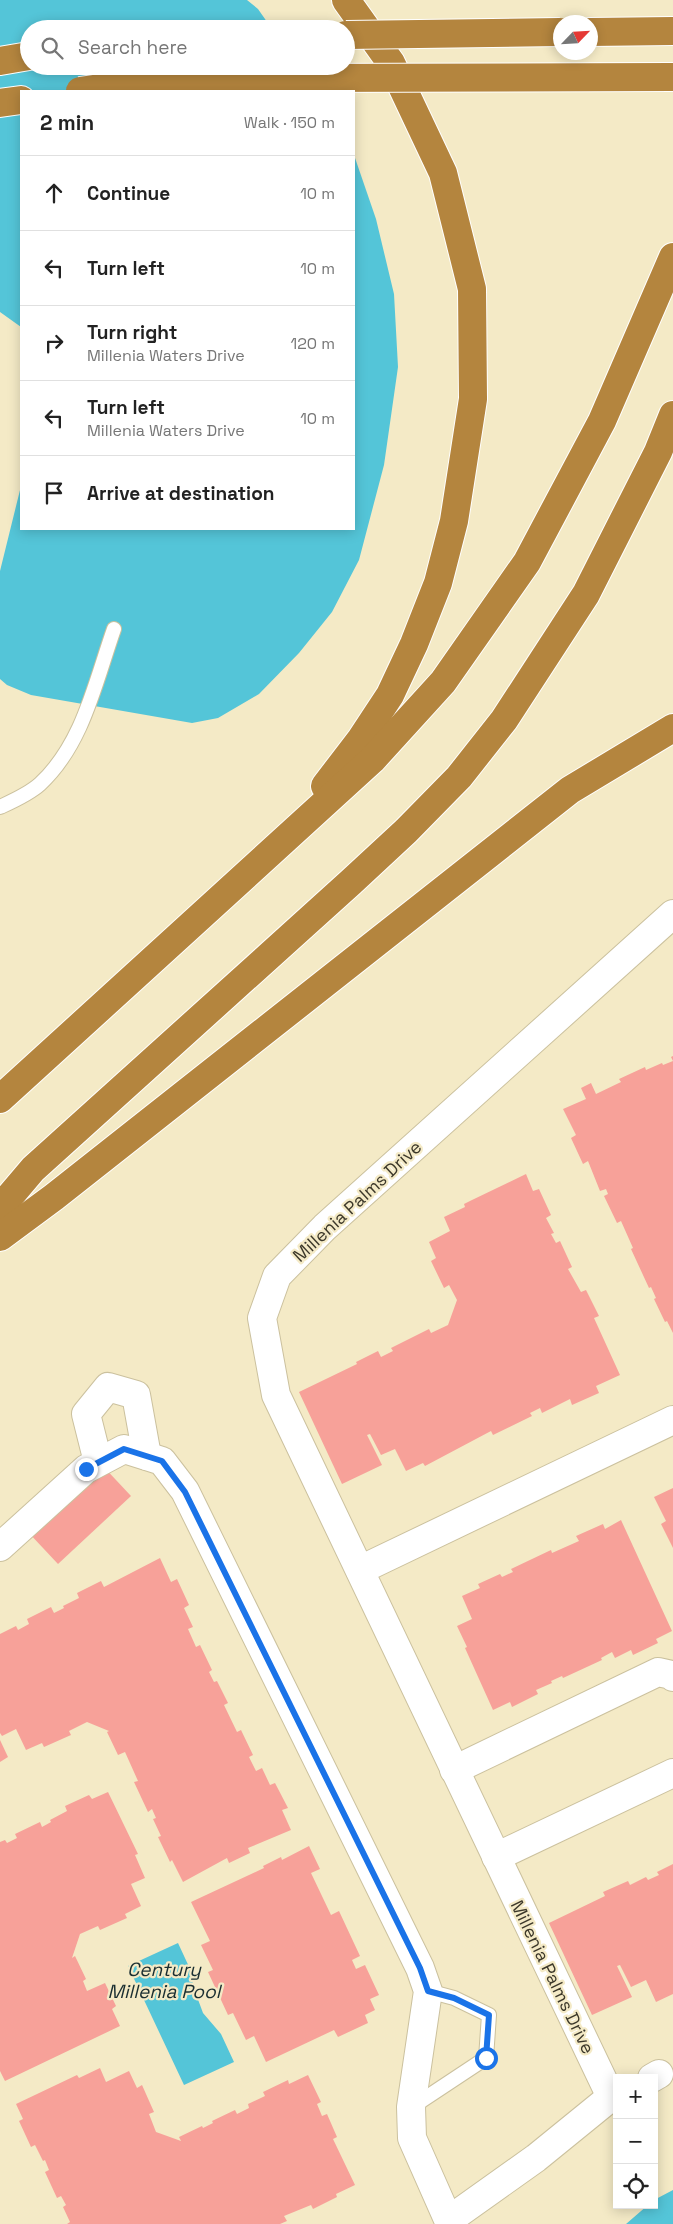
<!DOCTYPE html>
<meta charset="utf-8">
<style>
body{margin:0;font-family:"Space Grotesk",sans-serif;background:#f6f6f6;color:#222}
.controls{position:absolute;right:15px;bottom:15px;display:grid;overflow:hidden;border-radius:0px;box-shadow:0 2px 12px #0003}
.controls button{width:45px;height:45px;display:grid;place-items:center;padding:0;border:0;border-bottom:1px solid #e0e0e0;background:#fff;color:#222;font:25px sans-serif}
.compass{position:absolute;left:553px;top:15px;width:45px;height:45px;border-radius:50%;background:#fff;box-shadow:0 2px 12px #0003;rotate:65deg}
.stop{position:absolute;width:15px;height:15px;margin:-11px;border:4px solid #1a73e8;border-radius:50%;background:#fff}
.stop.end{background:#1a73e8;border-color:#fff;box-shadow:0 1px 5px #0008}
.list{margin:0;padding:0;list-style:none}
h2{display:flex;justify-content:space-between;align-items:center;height:65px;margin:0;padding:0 20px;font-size:21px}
h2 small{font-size:16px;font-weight:400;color:#767676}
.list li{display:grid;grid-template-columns:32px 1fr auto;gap:15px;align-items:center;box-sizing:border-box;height:75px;padding:0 20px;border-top:1px solid #e0e0e0}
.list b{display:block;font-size:19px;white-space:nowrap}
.list p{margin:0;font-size:16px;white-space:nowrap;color:#767676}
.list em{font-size:16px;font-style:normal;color:#767676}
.icon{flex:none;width:28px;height:28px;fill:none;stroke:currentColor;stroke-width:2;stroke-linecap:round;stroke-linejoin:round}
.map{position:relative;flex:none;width:673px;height:2224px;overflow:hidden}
.search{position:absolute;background:#fff;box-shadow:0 2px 12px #0003;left:20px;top:20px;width:335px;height:55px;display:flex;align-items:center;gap:12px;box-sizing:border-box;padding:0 18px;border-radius:28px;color:#767676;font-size:19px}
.panel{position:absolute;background:#fff;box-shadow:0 2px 12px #0003;left:20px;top:90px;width:335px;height:440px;border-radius:0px}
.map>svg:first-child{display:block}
.water{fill:#54c5d8}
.building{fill:#f7a199}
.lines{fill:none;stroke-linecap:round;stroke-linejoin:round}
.lane-casing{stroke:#cbc19e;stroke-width:16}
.street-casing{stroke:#cbc19e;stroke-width:30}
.highway-casing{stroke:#fff;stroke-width:30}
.lane{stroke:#fff;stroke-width:14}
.street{stroke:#fff;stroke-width:28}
.highway{stroke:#b4853e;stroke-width:28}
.highway-bridge-casing{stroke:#fff;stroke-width:30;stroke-linecap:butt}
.highway-bridge{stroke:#b4853e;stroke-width:28}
.route{stroke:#1a73e8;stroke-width:6}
.labels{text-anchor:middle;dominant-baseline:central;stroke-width:4.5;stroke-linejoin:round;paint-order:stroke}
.street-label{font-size:18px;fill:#3c382a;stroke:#f4eac6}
.water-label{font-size:19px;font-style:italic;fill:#1a2e31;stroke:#f4eac6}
</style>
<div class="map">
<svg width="673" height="2224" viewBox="0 0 673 2224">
<rect width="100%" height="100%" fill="#f4eac6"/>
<g class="water">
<polygon points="0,0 247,0 258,9 272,29 29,29 29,66 299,66 317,91 21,91 21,327 0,312"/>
<polygon points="354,155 376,219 394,294 398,367 384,465 359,560 332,612 299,653 259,694 218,718 192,723 31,695 7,685 0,679 0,571 21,486 21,529 354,529"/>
<polygon points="178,1943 191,1971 193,1986 203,2013 221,2034 234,2062 184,2085 128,1966"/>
<polygon points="673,2190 673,2224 626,2224 648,2205 654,2205 654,2200"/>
</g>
<g class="building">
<polygon points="673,1056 673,1333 667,1321 665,1322 654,1299 656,1298 651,1287 649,1288 631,1249 633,1248 621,1221 617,1223 604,1196 608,1194 606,1189 600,1191 588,1161 583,1164 571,1138 576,1135 563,1109 586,1099 581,1088 591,1083 596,1094 621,1082 619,1079 645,1067 646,1070 662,1063 663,1065 673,1061 671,1057"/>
<polygon points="526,1174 533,1191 539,1189 551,1215 546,1218 554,1233 551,1234 556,1243 560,1241 572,1267 568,1269 581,1292 586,1290 599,1316 594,1318 620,1375 596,1386 599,1393 572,1405 570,1399 542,1413 540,1408 530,1413 532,1416 493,1435 491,1431 425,1466 423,1463 406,1471 395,1449 381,1455 370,1434 367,1435 382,1465 342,1484 299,1392 357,1364 356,1362 378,1351 381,1357 393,1351 391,1348 429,1329 431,1333 448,1325 457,1300 449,1285 444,1288 431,1261 436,1258 429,1242 450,1231 444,1217 465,1207 464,1204 472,1200"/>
<polygon points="101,1464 131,1496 58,1564 28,1532"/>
<polygon points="673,1488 673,1548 661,1524 666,1521 654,1497"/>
<polygon points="621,1520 672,1631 656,1639 658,1643 633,1655 631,1650 615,1658 612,1652 601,1658 602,1660 563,1678 562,1676 551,1681 552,1683 536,1690 538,1694 512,1707 510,1702 493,1710 465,1648 467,1647 457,1626 472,1619 462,1596 480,1588 478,1584 500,1574 502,1577 513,1572 511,1569 551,1550 552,1553 579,1541 576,1536 603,1524 605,1529"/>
<polygon points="160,1558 171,1582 177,1579 189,1605 184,1608 193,1627 188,1629 196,1647 200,1645 212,1670 209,1672 214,1682 217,1681 228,1703 224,1705 237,1732 241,1730 253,1755 249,1757 256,1771 262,1768 270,1785 275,1783 288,1808 282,1810 291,1830 248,1848 250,1853 229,1863 227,1858 183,1882 172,1860 170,1862 158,1837 161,1836 153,1819 156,1818 152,1809 148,1812 134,1782 138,1781 125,1752 118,1755 107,1732 109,1731 87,1722 69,1731 71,1735 44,1747 42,1743 26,1750 16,1729 2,1736 0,1733 0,1634 16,1626 18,1630 29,1624 27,1619 51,1607 54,1613 64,1608 63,1606 79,1598 77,1593 101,1581 104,1587"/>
<polygon points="0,1740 8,1757 0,1762"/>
<polygon points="108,1792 138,1854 135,1855 145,1878 131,1884 141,1906 125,1914 127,1918 100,1930 98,1926 80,1934 72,1958 75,1956 86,1979 83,1981 87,1991 105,1983 116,2006 112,2009 120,2026 5,2081 0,2071 0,1842 5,1840 7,1843 17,1838 15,1834 40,1822 42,1827 51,1822 50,1820 67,1811 65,1806 89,1795 92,1799"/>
<polygon points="309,1846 320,1869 311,1873 331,1915 339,1911 360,1956 352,1960 356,1969 365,1965 379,1995 370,1999 375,2010 365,2015 368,2023 338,2037 334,2030 266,2062 254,2036 246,2040 233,2013 228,2015 208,1972 213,1970 201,1945 210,1941 191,1902 264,1868 263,1866 281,1857 282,1860"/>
<polygon points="673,1864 673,1994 656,2002 646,1980 631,1987 620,1965 617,1966 632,1997 592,2015 549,1923 605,1896 603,1892 628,1881 630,1885 646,1877 648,1880 659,1875 657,1872"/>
<polygon points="100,2068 106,2082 129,2071 137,2088 142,2085 154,2112 149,2114 156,2132 181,2141 179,2137 202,2126 203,2128 213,2123 212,2121 235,2110 237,2114 249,2108 248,2104 265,2096 263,2092 288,2080 289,2084 308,2075 321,2102 317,2104 322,2116 327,2114 337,2137 333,2139 355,2185 336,2194 337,2197 313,2209 311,2205 284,2216 287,2221 280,2224 67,2224 70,2222 63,2207 66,2205 61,2196 57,2198 45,2172 49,2170 45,2160 43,2161 35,2145 31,2147 19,2121 23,2119 16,2104 77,2075 79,2078"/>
</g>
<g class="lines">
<defs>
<g id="lane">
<path d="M0,807C13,801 29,794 40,784C83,744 95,683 114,629"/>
<polyline points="412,2107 486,2058 489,2015 454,1998 428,1991"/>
</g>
<g id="street">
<polyline points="98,1462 86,1414 108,1387 136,1395 147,1456"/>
<polyline points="0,1547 86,1469 124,1449 162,1461 185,1491 420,1968 428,1991 411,2107 412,2138 450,2224"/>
<polyline points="360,1570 673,1420"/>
<polyline points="454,1770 658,1672 672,1675 673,1677"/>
<polyline points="496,1857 673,1773"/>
<polyline points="652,2078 659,2074"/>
<polyline points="611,2097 276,1395 262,1318 277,1276 325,1227 673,914"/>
<polyline points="449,2220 536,2158 611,2097 617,2094"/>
</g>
<g id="highway">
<polyline points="590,32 673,31"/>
<polyline points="0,61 29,56"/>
<polyline points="0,103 21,100"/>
<polyline points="325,786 361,739 390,695 414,644 438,583 454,521 473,399 472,289 443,173 391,63 346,0"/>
<polyline points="0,1099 372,760 443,682 527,562 602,421 673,257"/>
<polyline points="0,1208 33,1169 351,882 406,831 459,777 504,720 586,594 658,452 673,415"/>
<polyline points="0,1237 54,1197 570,790 673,728"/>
</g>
</defs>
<use href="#lane" class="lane-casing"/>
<use href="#street" class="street-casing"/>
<use href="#highway" class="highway-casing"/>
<use href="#lane" class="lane"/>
<use href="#street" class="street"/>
<use href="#highway" class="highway"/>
<defs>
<g id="highway-bridge">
<polyline points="346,35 560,32"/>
<polyline points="80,91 113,86 290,78 673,77"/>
</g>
</defs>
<use href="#highway-bridge" class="highway-bridge-casing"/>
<use href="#highway-bridge" class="highway-bridge"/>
</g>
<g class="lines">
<polyline class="route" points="86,1469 124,1449 162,1461 185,1492 420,1968 428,1991 454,1998 489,2015 486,2058"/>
</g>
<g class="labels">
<g class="street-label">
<text transform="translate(357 1201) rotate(-43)">Millenia Palms Drive</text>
<text transform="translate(553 1977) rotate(64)">Millenia Palms Drive</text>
</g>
<g class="water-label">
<text x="164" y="1969">Century<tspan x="164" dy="22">Millenia Pool</tspan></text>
</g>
</g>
</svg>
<div class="controls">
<button>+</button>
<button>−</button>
<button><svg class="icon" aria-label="locate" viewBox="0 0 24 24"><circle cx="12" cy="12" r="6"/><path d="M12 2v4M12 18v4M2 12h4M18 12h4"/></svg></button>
</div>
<svg class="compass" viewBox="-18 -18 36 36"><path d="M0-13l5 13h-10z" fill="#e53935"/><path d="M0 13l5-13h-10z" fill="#767676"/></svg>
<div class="stop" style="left:486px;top:2058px"></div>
<div class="stop end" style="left:86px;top:1469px"></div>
<div class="search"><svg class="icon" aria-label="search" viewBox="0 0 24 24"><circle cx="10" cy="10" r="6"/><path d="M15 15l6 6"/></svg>Search here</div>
<section class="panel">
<h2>2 min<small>Walk · 150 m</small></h2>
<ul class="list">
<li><svg class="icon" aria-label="ahead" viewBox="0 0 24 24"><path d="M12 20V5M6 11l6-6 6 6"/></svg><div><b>Continue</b></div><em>10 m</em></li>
<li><svg class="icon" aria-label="left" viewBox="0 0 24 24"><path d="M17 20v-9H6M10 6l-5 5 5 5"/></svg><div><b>Turn left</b></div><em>10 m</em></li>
<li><svg class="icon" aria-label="right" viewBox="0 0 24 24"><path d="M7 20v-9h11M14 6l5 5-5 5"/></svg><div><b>Turn right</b><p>Millenia Waters Drive</p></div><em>120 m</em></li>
<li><svg class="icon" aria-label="left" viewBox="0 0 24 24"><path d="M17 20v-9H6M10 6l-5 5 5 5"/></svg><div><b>Turn left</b><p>Millenia Waters Drive</p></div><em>10 m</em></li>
<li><svg class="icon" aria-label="arrive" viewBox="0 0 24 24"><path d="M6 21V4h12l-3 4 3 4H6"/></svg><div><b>Arrive at destination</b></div></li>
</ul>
</section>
</div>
